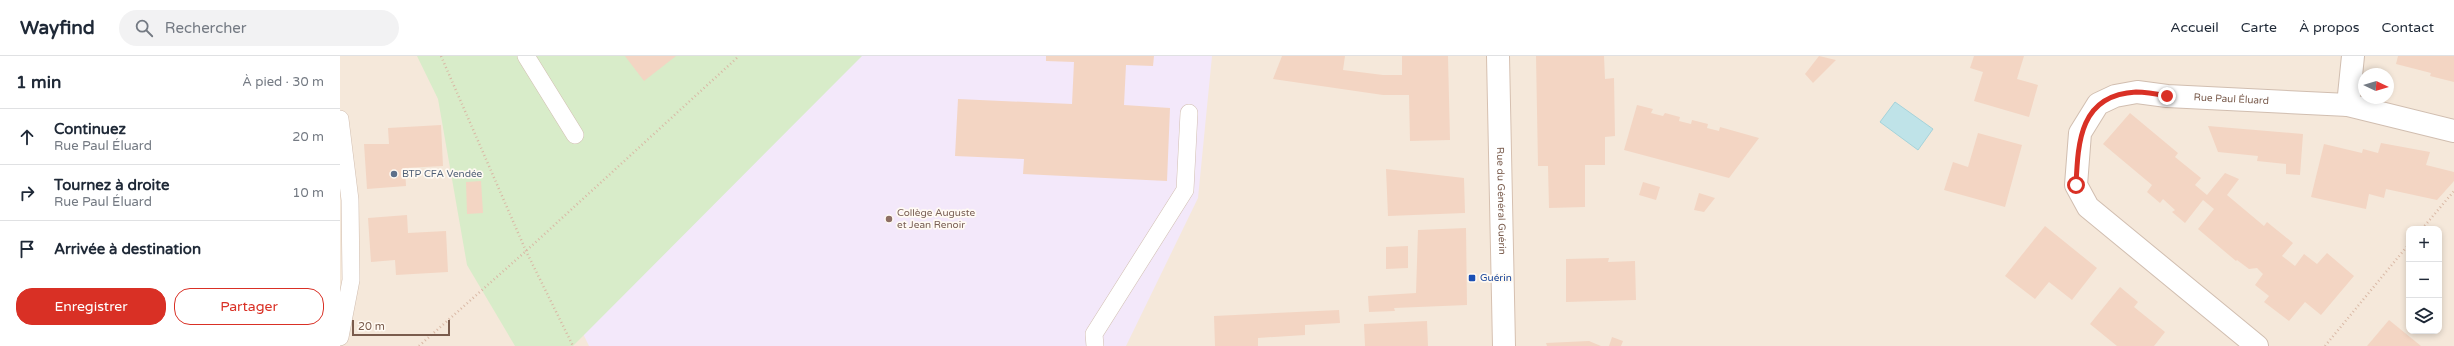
<!DOCTYPE html>
<html lang="fr">
<meta charset="utf-8">
<style>
body{margin:0;font-family:"Varela Round",sans-serif;background:#f2f2f3;color:#1f2937}
.controls{position:absolute;right:12px;bottom:12px;display:grid;overflow:hidden;border-radius:8px;box-shadow:0 2px 6px #0003}
.controls button{width:36px;height:36px;display:grid;place-items:center;padding:0;border:0;border-bottom:1px solid #e0e1e3;background:#fff;color:#1f2937;font:20px sans-serif}
.compass{position:absolute;left:2018px;top:12px;width:36px;height:36px;border-radius:50%;background:#fff;box-shadow:0 2px 6px #0003;rotate:94deg}
.scale{position:absolute;left:12px;bottom:10px;width:98px;box-sizing:border-box;padding-left:4px;border:2px solid #7a5c4d;border-top:0;font-size:11px;line-height:14px;white-space:nowrap;color:#7a5c4d;-webkit-text-stroke:3px #fffaf3;paint-order:stroke}
.stop{position:absolute;width:12px;height:12px;margin:-9px;border:3px solid #d93025;border-radius:50%;background:#fff}
.stop.end{background:#d93025;border-color:#fff;box-shadow:0 1px 4px #0008}
.list{margin:0;padding:0;list-style:none}
h2{display:flex;justify-content:space-between;align-items:center;height:52px;margin:0;padding:0 16px;font-size:17px}
h2 small{font-size:13px;font-weight:400;color:#747a83}
.list li{display:grid;grid-template-columns:26px 1fr auto;gap:12px;align-items:center;box-sizing:border-box;height:56px;padding:0 16px;border-top:1px solid #e0e1e3}
.list b{display:block;font-size:15px;white-space:nowrap}
.list p{margin:0;font-size:13px;white-space:nowrap;color:#747a83}
.list em{font-size:13px;font-style:normal;color:#747a83}
.actions{display:flex;gap:8px;padding:12px 16px}
.actions a{flex:1;padding:9px 0;border:1px solid #d93025;border-radius:16px;text-align:center;font-size:14px;color:#d93025}
.actions .main{background:#d93025;color:#fff}
.icon{flex:none;width:22px;height:22px;fill:none;stroke:currentColor;stroke-width:2;stroke-linecap:round;stroke-linejoin:round}
.map{position:relative;flex:none;width:2114px;height:290px;overflow:hidden}
header{display:flex;align-items:center;gap:24px;box-sizing:border-box;height:56px;padding:0 20px;background:#fff;border-bottom:1px solid #e0e1e3}
header strong{font-size:19px}
nav{display:flex;gap:22px;margin-inline-start:auto;font-size:14px}
.search{width:280px;height:36px;background:#f2f2f3;display:flex;align-items:center;gap:10px;box-sizing:border-box;padding:0 14px;border-radius:22px;color:#747a83;font-size:15px}
main{display:flex}
aside{flex:1;background:#fff}
.map>svg:first-child{display:block}
.residential{fill:#f5e8da;fill-rule:evenodd}
.education{fill:#f3e8fa}
.green{fill:#d8ecc9}
.water{fill:#bfe3e8;stroke:#a5d3da}
.building{fill:#f3d5c3}
.lines{fill:none;stroke-linecap:round;stroke-linejoin:round}
.lane-casing{stroke:#d1beb0;stroke-width:18}
.street-casing{stroke:#d1beb0;stroke-width:24}
.secondary-casing{stroke:#d6c0b0;stroke-width:24}
.path{stroke:#d9b8a5;stroke-width:2.5;stroke-dasharray:1 3;stroke-linecap:butt}
.lane{stroke:#fff;stroke-width:17}
.street{stroke:#fff;stroke-width:22}
.secondary{stroke:#fff;stroke-width:22}
.route{stroke:#d93025;stroke-width:5}
.service-dot{fill:#5c6f8a;stroke:#fffaf3;stroke-width:1.5}
.education-dot{fill:#8d6e63;stroke:#fffaf3;stroke-width:1.5}
.transit-dot{fill:#1a4fb4;stroke:#fffaf3;stroke-width:1.5}
.labels{text-anchor:middle;dominant-baseline:central;stroke-width:3.5;stroke-linejoin:round;paint-order:stroke}
.street-label{font-size:10px;fill:#7a5c4d;stroke:#fffaf3}
.service-label{font-size:10px;fill:#4e5e75;stroke:#fffaf3;text-anchor:start}
.education-label{font-size:10px;fill:#785e54;stroke:#fffaf3;text-anchor:start}
.transit-label{font-size:10px;fill:#164399;stroke:#fffaf3;text-anchor:start}
</style>
<header>
<strong>Wayfind</strong>
<div class="search"><svg class="icon" aria-label="search" viewBox="0 0 24 24"><circle cx="10" cy="10" r="6"/><path d="M15 15l6 6"/></svg>Rechercher</div>
<nav><a>Accueil</a><a>Carte</a><a>À propos</a><a>Contact</a></nav>
</header>
<main>
<aside>
<h2>1 min<small>À pied · 30 m</small></h2>
<ul class="list">
<li><svg class="icon" aria-label="ahead" viewBox="0 0 24 24"><path d="M12 20V5M6 11l6-6 6 6"/></svg><div><b>Continuez</b><p>Rue Paul Éluard</p></div><em>20 m</em></li>
<li><svg class="icon" aria-label="right" viewBox="0 0 24 24"><path d="M7 20v-9h11M14 6l5 5-5 5"/></svg><div><b>Tournez à droite</b><p>Rue Paul Éluard</p></div><em>10 m</em></li>
<li><svg class="icon" aria-label="arrive" viewBox="0 0 24 24"><path d="M6 21V4h12l-3 4 3 4H6"/></svg><div><b>Arrivée à destination</b></div></li>
</ul>
<div class="actions"><a class="main">Enregistrer</a><a>Partager</a></div>
</aside>
<div class="map">
<svg width="2114" height="290" viewBox="0 0 2114 290">
<rect width="100%" height="100%" fill="#fdf6ec"/>
<path class="residential" d="M0,0H2114V290H0ZM2024,18H2048V42H2024ZM2069,173H2099V275H2069Z"/>
<polygon class="education" points="457,0 872,0 858,142 786,290 249,290 221,232"/>
<polygon class="green" points="77,0 522,0 233,290 175,290 127,209 98,43"/>
<polygon class="water" points="1555,46 1593,73 1578,94 1540,66"/>
<g class="building">
<polygon points="285,0 336,0 304,25"/>
<polygon points="706,0 814,0 813,10 786,9 784,49 830,52 827,125 683,118 684,103 615,100 618,43 732,48 734,6 706,5"/>
<polygon points="942,0 1005,0 1003,14 1043,19 1062,19 1062,0 1108,0 1110,84 1070,85 1069,39 1043,39 933,23"/>
<polygon points="1196,0 1264,0 1265,23 1274,22 1275,80 1265,81 1265,109 1245,109 1245,151 1209,152 1208,110 1198,110"/>
<polygon points="1479,0 1496,4 1473,27 1465,18"/>
<polygon points="1634,0 1684,0 1677,23 1698,29 1689,61 1634,45 1643,16 1630,12"/>
<polygon points="2058,0 2114,0 2114,26 2090,20 2091,17 2056,8"/>
<polygon points="1297,49 1313,53 1311,57 1323,60 1325,57 1340,61 1339,65 1351,68 1352,64 1368,68 1367,72 1379,75 1380,71 1419,82 1389,122 1284,94"/>
<polygon points="1790,57 1838,97 1835,101 1861,122 1855,129 1867,139 1885,117 1899,123 1887,139 1924,170 1927,166 1953,187 1942,200 1955,210 1964,198 1977,208 1987,197 2014,220 1981,259 1965,246 1949,265 1924,246 1929,240 1915,229 1923,218 1917,212 1909,213 1897,204 1896,205 1858,173 1874,153 1863,144 1845,167 1832,156 1835,154 1823,143 1820,147 1807,136 1812,129 1763,88"/>
<polygon points="101,69 103,110 65,112 66,130 27,133 24,88 49,88 48,72"/>
<polygon points="1868,70 1963,78 1960,119 1946,118 1946,108 1917,105 1918,100 1878,96"/>
<polygon points="1638,77 1682,89 1665,151 1604,134 1613,106 1628,111"/>
<polygon points="2041,87 2090,96 2086,109 2114,116 2114,125 2097,144 2046,133 2044,142 2029,138 2026,153 1971,141 1984,88 2022,97 2023,93 2038,97"/>
<polygon points="1046,113 1124,122 1125,157 1048,160"/>
<polygon points="141,125 143,157 127,158 126,126"/>
<polygon points="1303,126 1320,131 1316,144 1299,139"/>
<polygon points="1359,137 1375,142 1364,156 1354,154"/>
<polygon points="67,159 68,177 106,175 108,216 56,219 55,204 31,206 28,162"/>
<polygon points="1705,170 1757,212 1732,244 1709,226 1695,243 1665,220"/>
<polygon points="1126,172 1127,249 1054,252 1055,255 1029,256 1028,240 1076,237 1078,174"/>
<polygon points="1068,190 1068,212 1046,213 1046,191"/>
<polygon points="1269,202 1268,206 1295,205 1296,244 1226,246 1226,203"/>
<polygon points="1780,231 1798,246 1794,251 1825,276 1814,290 1777,290 1750,268"/>
<polygon points="999,254 1000,267 965,269 965,279 918,282 918,290 875,290 874,260"/>
<polygon points="2049,264 2081,290 2027,290"/>
<polygon points="1087,265 1088,290 1025,290 1024,268"/>
<polygon points="1272,281 1283,285 1281,290 1269,290"/>
<polygon points="1249,285 1261,290 1207,290 1206,287"/>
</g>
<g class="lines">
<defs>
<g id="lane">
<polyline points="186,0 235,79"/>
<polyline points="0,63 10,144 11,224 0,281"/>
<polyline points="755,290 754,278 845,134 849,57"/>
</g>
<g id="street">
<polyline points="2008,49 2013,0"/>
<path id="s1" d="M1917,290L1748,151L1736,129L1740,77L1758,48L1775,40L1797,36L1827,40L2008,49L2114,75"/>
</g>
<g id="secondary">
<path id="s2" d="M1158,0L1164,290"/>
</g>
</defs>
<use href="#lane" class="lane-casing"/>
<use href="#street" class="street-casing"/>
<use href="#secondary" class="secondary-casing"/>
<g class="path">
<polyline points="101,0 186,195 233,290"/>
<polyline points="2082,173 2114,135"/>
<polyline points="79,290 186,195 399,0"/>
<polyline points="1985,290 2069,188"/>
</g>
<use href="#lane" class="lane"/>
<use href="#street" class="street"/>
<use href="#secondary" class="secondary"/>
</g>
<g class="lines">
<path class="route" d="M1736,129C1738,85 1740,39 1796,36C1806,36 1817,38 1827,40"/>
</g>
<circle class="service-dot" cx="54" cy="118" r="4"/>
<circle class="education-dot" cx="549" cy="163" r="4"/>
<rect class="transit-dot" x="1128" y="218" width="8" height="8" rx="2"/>
<g class="labels">
<g class="street-label">
<text stroke="none"><textPath href="#s1" startOffset="466">Rue Paul Éluard</textPath></text>
<text stroke="none"><textPath href="#s2" startOffset="145">Rue du Général Guérin</textPath></text>
</g>
<g class="service-label">
<text x="62" y="118">BTP CFA Vendée</text>
</g>
<g class="education-label">
<text x="557" y="157">Collège Auguste<tspan x="557" dy="12">et Jean Renoir</tspan></text>
</g>
<g class="transit-label">
<text x="1140" y="222">Guérin</text>
</g>
</g>
</svg>
<div class="controls">
<button>+</button>
<button>−</button>
<button><svg class="icon" aria-label="layers" viewBox="0 0 24 24"><path d="M12 4l9 5-9 5-9-5zM3 14l9 5 9-5"/></svg></button>
</div>
<svg class="compass" viewBox="-18 -18 36 36"><path d="M0-13l5 13h-10z" fill="#e53935"/><path d="M0 13l5-13h-10z" fill="#747a83"/></svg>
<div class="scale">20 m</div>
<div class="stop" style="left:1736px;top:129px"></div>
<div class="stop end" style="left:1827px;top:40px"></div>
</div>
</main>
